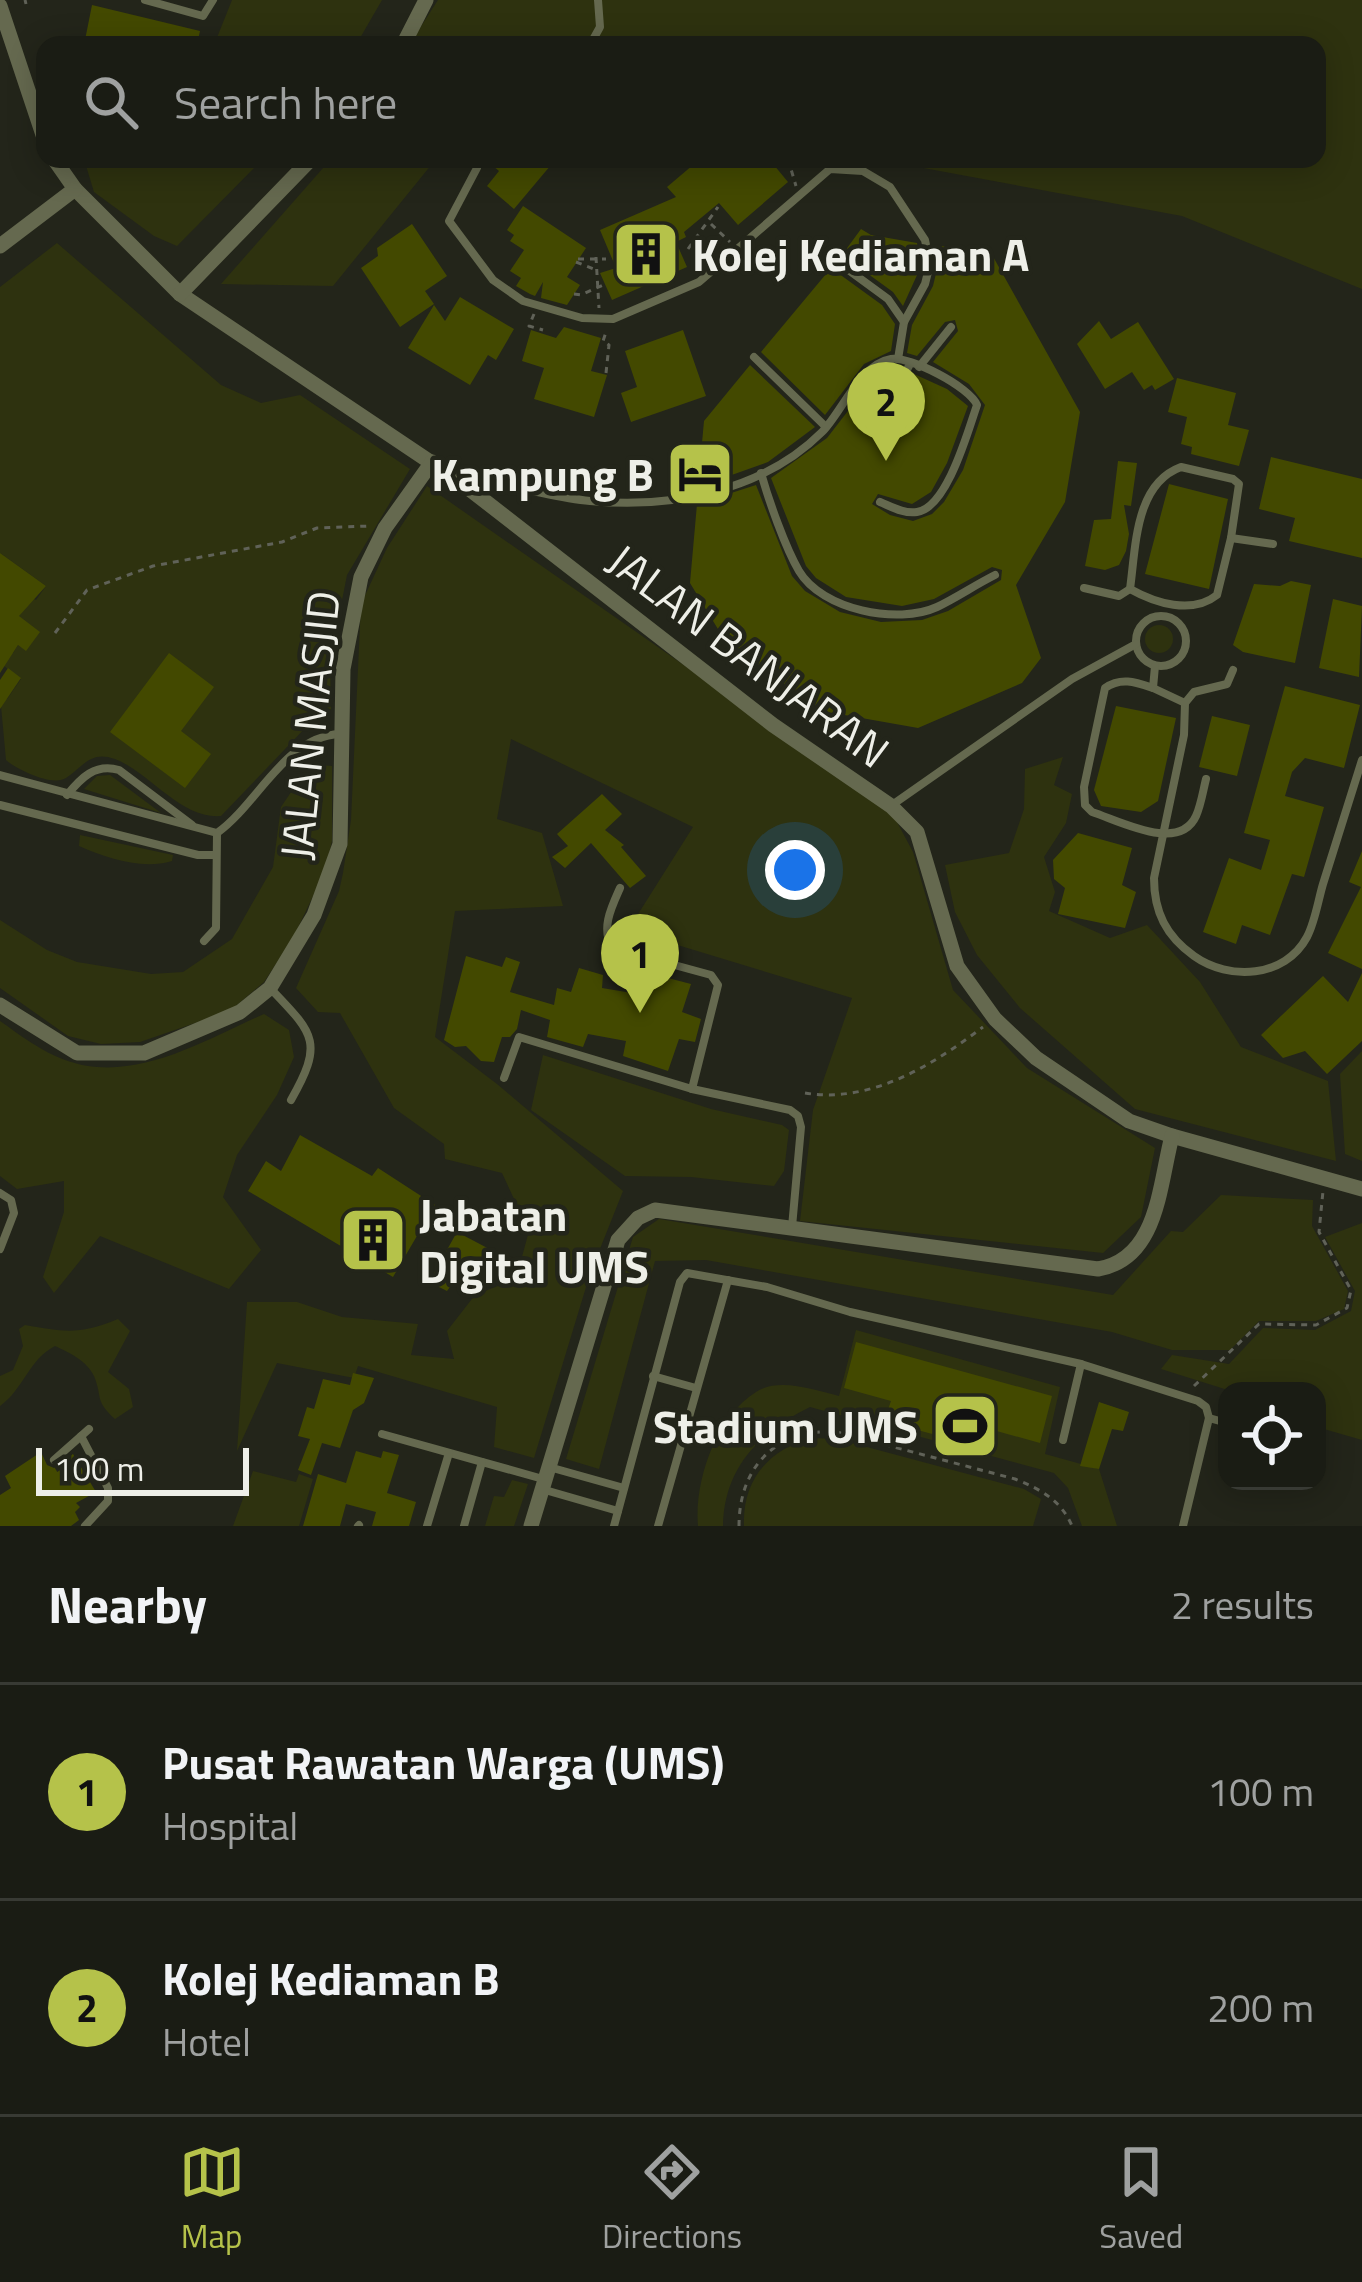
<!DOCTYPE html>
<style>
body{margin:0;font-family:"Titillium Web",sans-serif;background:#272922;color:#f1f3f6}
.controls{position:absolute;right:36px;bottom:36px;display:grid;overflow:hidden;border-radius:24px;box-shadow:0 6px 30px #0003}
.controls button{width:108px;height:108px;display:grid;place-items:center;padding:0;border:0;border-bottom:3px solid #383a34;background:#1a1c14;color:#f1f3f6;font:60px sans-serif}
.scale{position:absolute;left:36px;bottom:30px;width:213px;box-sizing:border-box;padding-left:12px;border:6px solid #eeefe8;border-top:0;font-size:33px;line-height:42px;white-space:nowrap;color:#eeefe8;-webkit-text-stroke:9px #23251a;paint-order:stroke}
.you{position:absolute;left:795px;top:870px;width:42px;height:42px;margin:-30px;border:9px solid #fff;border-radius:50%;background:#1a73e8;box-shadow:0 0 0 18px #1a73e833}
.badge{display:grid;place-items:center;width:78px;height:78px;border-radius:50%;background:#b5c24a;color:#111;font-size:39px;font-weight:700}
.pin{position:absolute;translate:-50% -99px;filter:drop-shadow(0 3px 6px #0008)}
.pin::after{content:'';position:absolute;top:63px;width:42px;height:36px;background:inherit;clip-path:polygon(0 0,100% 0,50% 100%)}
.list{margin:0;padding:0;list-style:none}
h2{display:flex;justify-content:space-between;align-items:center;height:156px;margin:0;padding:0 48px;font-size:51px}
h2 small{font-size:39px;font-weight:400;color:#9fa1a0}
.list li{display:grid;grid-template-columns:78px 1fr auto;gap:36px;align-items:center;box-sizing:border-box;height:216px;padding:0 48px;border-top:3px solid #383a34}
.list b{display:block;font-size:45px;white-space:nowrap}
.list p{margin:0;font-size:39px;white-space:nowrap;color:#9fa1a0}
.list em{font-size:39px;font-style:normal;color:#9fa1a0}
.icon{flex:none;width:66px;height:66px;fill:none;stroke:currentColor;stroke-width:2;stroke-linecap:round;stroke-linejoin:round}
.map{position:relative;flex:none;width:1362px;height:1526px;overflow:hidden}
.search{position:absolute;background:#1a1c14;box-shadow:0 6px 30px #0003;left:36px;right:36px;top:36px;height:132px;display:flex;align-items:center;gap:30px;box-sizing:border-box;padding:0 42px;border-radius:24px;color:#9fa1a0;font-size:45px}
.sheet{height:588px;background:#1a1c14}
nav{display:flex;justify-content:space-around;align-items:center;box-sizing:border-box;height:168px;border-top:3px solid #383a34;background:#1a1c14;font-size:33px;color:#9fa1a0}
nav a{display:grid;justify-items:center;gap:6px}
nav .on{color:#b5c24a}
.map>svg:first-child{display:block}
.green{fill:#2e320f}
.building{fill:#434900}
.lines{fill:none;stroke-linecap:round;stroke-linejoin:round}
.path{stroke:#606258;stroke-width:3;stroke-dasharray:6 6;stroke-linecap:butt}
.lane{stroke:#65694f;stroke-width:8}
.street{stroke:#65694f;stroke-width:15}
.labels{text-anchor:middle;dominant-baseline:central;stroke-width:9;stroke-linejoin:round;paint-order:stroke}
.poi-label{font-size:45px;font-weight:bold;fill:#eeefe8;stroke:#23251a;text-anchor:start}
.street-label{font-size:45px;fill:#eeefe8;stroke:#23251a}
</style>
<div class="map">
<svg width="1362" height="1526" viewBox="0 0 1362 1526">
<rect width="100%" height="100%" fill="#23251a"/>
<g class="green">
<polygon points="232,0 382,0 356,45 214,45"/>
<polygon points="438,0 1362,0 1362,289 1182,216 875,159 1317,159 1317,45 409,45"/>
<polygon points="84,159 263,159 177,246 154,236 94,192"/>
<polygon points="331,159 436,159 333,286 221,284"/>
<path d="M57,243L221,385L261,403L300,395L410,469L347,575L330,661L331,709L309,724L221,816C180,819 151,773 115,759C90,750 83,767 66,778C52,787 16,769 6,760L0,695L7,699L21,679L0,663V643L13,653L18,645L26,650L19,616L29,596L36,600L46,586L0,553V287Z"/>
<polygon points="427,486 890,809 913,852 953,990 1027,1068 1155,1148 1141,1217 1103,1253 800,1221 813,1110 852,998 628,930 693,827 511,739 497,819 542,833 563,906 455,911 435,1037 497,1084 623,1191 590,1274 534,1458 494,1447 497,1407 358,1366 354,1378 277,1363 237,1451 247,1302 297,1302 342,1317 418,1324 411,1355 454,1359 447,1331 475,1295 516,1279 529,1231 502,1173 445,1159 444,1144 394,1108 340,1013 318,1012 296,988 339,891 343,873 351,820 361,604 387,548"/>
<circle cx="1159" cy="639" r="14"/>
<polygon points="1063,757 1054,785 1072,794 1066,823 1044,857 1055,892 1049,911 1110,938 1147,925 1200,982 1241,1047 1328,1081 1336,1161 1135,1109 1020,1008 977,955 955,912 945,865 1009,853 1024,809 1025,769"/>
<polygon points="310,764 332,766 332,841 325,871 293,938 264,982 230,1011 140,1042 101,1044 68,1036 0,988 0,920 47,950 77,962 151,974 183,972 232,939 273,867 281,807"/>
<polygon points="110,775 161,813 84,789 97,776"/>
<path d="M80,835L173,855L172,861C141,870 107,858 79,846Z"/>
<path d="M264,1014L289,1030L294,1057L277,1095L237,1155L223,1197L261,1250L229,1289L100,1236L54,1293L43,1277L64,1212V1181L17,1189L0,1176V1021C20,1035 42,1052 65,1060C133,1085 203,1041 264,1014Z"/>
<polygon points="1362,1051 1362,1161 1345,1154 1340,1074"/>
<polygon points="543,1055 711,1109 782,1125 789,1130 784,1171 774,1186 691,1177 625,1176 531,1110"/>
<polygon points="1221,1195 1313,1200 1312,1226 1348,1291 1344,1309 1316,1321 1259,1321 1230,1350 1172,1350 1112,1332 706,1260 655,1261 599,1469 566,1459 633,1237 659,1219 1113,1295 1171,1231 1183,1232"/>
<polygon points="1362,1223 1362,1440 1317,1427 1317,1391 1231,1391 1161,1369 1172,1355 1229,1364 1263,1328 1315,1330 1351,1311 1355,1291 1325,1237"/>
<path d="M118,1319L130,1331L108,1372L129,1389L133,1407L115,1419C94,1400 103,1398 94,1376C87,1361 70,1353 55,1346C29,1359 23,1390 0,1406V1376L13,1370L23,1346L19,1329L25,1325C65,1332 79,1335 118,1319Z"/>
<path d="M856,1330L1060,1387L1045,1454L1099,1469L1117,1526H1082L1068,1488L1054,1473L810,1407C759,1432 724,1468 723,1526H698C694,1481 716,1417 756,1392C779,1377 814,1390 839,1396Z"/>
<path d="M812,1438L837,1439L1024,1489L1041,1499L1033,1526H744C742,1480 769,1449 812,1438Z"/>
<polygon points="253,1471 296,1482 299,1474 313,1479 299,1526 233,1526"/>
<polygon points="512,1480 528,1484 514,1526 485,1526 494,1496 504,1497"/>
</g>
<g class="building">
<polygon points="92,5 200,31 197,45 84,45"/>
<polygon points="485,159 556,159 514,209 487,186 499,171"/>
<polygon points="700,159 769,159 788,182 738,225 719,203 684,232 686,237 676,242 687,267 612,300 600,273 616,268 600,230 676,197 667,187"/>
<polygon points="523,206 586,248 567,277 580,285 567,305 541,298 543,282 535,296 530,294 516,286 521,278 510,271 524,250 510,241 514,235 507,230"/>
<polygon points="412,224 447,276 425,291 434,304 400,327 361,268 378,256 377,248"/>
<polygon points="861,229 871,235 917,243 922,264 903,306 893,292 842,255"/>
<polygon points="934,245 991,253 1080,412 1065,502 1016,585 1041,658 1022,683 918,728 822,711 727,644 690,583 697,504 756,485 792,576 805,591 840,612 881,622 922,620 948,611 1001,580 1002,570 992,567 934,599 902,606 846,597 816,578 806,566 771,478 827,438 875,376 899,368 879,404 882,414 894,412 914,374 947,389 968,406 947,463 931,492 912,504 878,494 872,504 890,515 913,521 932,514 944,502 963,470 985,405 969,384 933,362 958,331 955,320 945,322 917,356 907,353 912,325 933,286 938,265"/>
<polygon points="831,268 882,305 895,324 891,351 864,364 825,415 761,352"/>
<polygon points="460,297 514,329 496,360 488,355 470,385 408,348 434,305 445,321"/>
<polygon points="1099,321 1111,339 1138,322 1174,379 1155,390 1152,385 1144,390 1132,372 1105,389 1077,344"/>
<polygon points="564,327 601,338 591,371 607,375 594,417 534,399 544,368 522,361 531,330 556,338"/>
<polygon points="683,330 706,396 631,422 621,393 637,387 625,351"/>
<polygon points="750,365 815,427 768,462 698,487 704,421"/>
<polygon points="1177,378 1236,393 1228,425 1249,430 1239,466 1191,454 1192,447 1181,444 1187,417 1168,412"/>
<polygon points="1271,457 1362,479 1362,558 1289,541 1295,518 1259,509"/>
<polygon points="1118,461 1137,463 1131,506 1124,505 1129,534 1126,551 1119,565 1105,570 1085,566 1094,520 1111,519"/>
<polygon points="1169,484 1228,499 1209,589 1145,574"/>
<polygon points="0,553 46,586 19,616 40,632 26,651 18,645 0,673"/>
<polygon points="1291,581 1311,585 1295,663 1243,652 1233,645 1254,584 1280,586"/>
<polygon points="1333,599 1362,606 1359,677 1319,668"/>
<polygon points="169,653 214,687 181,731 211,754 185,788 110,732"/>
<polygon points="8,668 21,678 0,709 0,680"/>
<polygon points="1285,686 1360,705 1344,768 1305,758 1292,772 1285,796 1324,807 1304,877 1292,874 1270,935 1242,925 1236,944 1203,932 1229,858 1261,870 1270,840 1244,833"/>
<polygon points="1116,706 1176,718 1158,801 1141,812 1101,806 1094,790"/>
<polygon points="1212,716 1250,725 1237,776 1199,767"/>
<polygon points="602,794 622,814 605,830 624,845 621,847 646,876 630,888 591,843 565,868 552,857 568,846 557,834"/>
<polygon points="1078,833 1132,848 1122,885 1136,892 1125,928 1058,914 1065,888 1054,879 1053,860"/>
<polygon points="1362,851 1362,969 1328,953 1361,887 1349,882"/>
<polygon points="466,956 502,967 506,957 520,962 510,992 554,1005 557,988 571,992 579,968 603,975 602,988 638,994 645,972 691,984 682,1012 701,1019 695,1042 679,1039 668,1071 623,1056 626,1041 588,1034 583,1047 547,1037 550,1020 521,1010 517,1029 510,1037 502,1037 494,1062 481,1061 466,1046 455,1047 444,1040"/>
<polygon points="1362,973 1362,1041 1327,1074 1305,1051 1283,1058 1261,1035 1323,976 1348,1002"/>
<polygon points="300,1135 372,1176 378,1168 435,1205 393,1277 248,1191 266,1161 281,1171"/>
<polygon points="457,1232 495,1252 486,1267 473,1263 469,1271 463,1269 447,1291 429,1282"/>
<polygon points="856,1342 1052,1396 1040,1443 968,1423 962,1442 884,1421 891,1401 844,1388"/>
<polygon points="353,1373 374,1378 364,1403 353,1410 340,1448 322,1443 311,1475 298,1470 310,1439 298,1436 307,1407 314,1409 323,1379 350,1385"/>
<polygon points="1099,1402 1129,1412 1123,1431 1112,1429 1099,1469 1080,1466"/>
<polygon points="356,1451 381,1458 383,1451 399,1455 387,1493 416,1502 409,1526 372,1526 376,1512 346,1504 340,1526 303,1526 318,1474 346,1483"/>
<polygon points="41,1452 47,1465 54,1468 73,1454 96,1492 76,1503 80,1507 75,1512 79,1520 71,1526 0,1526 0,1495 11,1488 5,1476"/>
</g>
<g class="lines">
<g class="path">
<polyline points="25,0 26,4"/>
<polyline points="788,159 796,186"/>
<polyline points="711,224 730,242"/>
<polyline points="688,249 718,207"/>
<polyline points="596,257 599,308"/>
<polyline points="578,259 606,259"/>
<polyline points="576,262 596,270"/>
<polyline points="574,294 581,295 603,285"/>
<polyline points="534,314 529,326 543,330"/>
<polyline points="606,373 609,345 603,341 606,332"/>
<polyline points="55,633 87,590 153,566 282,542 317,528 370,526"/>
<path d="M805,1093C870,1104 933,1065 983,1027"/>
<polyline points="1194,1386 1259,1324 1316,1325 1347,1308 1351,1290 1319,1232 1323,1191"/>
<path d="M739,1526C739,1467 776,1428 837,1432L1015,1479C1040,1489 1061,1500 1072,1526"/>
</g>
<g class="lane">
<polyline points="145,0 203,16 213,0"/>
<polyline points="590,45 600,27 598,0"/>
<polyline points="477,168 449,221 493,280 523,301 582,318 613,319 699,282 830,169 863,171 890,187 925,240 930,264 925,284 904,322 898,359"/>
<polyline points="828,255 888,299 904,322"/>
<polyline points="754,357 826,427"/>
<polyline points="919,367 951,327"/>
<polyline points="887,407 910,364"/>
<path d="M1181,467L1233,479L1239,484L1231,538L1217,595C1192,615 1155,603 1130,589C1136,546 1135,484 1181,467Z"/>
<path d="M761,473C769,501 785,547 799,571C822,610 898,625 937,607C956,598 975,585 995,575"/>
<path d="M477,493L490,484C524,487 556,498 590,501C671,509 763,491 822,432C842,412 860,364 891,359C910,356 970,387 977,405C968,431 947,508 917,512C904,514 892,507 880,502"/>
<polyline points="1231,538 1273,544"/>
<polyline points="1084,588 1119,596 1130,589"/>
<circle cx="1161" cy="641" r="25"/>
<path d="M1155,666L1153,688L1185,703L1184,735L1154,878C1154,912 1166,936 1194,956C1229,981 1285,978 1307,937C1315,922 1318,901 1323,884C1336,843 1349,802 1362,760"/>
<path d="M1153,688C1135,682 1121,677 1105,688L1084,787L1085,805L1092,812C1120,821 1179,853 1196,816C1201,805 1203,791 1206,779"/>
<polyline points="1185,703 1194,692 1227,684 1233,670"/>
<path d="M0,775L217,833C259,803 284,737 340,734"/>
<path d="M67,795C81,778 95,763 119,770L192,825"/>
<polyline points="0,805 198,855 214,855"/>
<polyline points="892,805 1072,679 1136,644"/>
<path d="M620,888C611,908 601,928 612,948L711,975L718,985L692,1089"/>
<polyline points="204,941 216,928 217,833"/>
<path d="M271,989C314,1034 324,1042 291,1100"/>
<polyline points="504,1078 519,1037 692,1089 790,1110 798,1116 801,1127 792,1227"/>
<polyline points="0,1193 11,1200 14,1213 0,1249"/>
<polyline points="653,1376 696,1388"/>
<polyline points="1209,1418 1227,1423"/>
<polyline points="382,1434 543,1479"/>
<polyline points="81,1436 108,1488 108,1501 85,1526"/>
<polyline points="1063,1440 1081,1364"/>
<polyline points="54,1460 89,1429"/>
<polyline points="549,1467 624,1488"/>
<polyline points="545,1490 618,1511"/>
<polyline points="358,1526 359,1525"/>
<polyline points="427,1526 449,1453"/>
<polyline points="464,1526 482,1462"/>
<polyline points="614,1526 680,1282 687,1273 767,1287 850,1312 1081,1364 1198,1401 1206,1407 1209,1418 1183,1526"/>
<polyline points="658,1526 728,1280"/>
</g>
<g class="street">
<polyline points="0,6 45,141"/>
<polyline points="403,45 426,0"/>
<polyline points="54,159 75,189 180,294 463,484 773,725 891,806 917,832 957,966 995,1019 1036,1058 1129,1121 1172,1136 1362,1189"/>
<polyline points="0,246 75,189"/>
<polyline points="180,294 311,159"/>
<polyline points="0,1005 77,1053 144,1053 240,1012 270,988 314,915 340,844 343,669 361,577 385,528 432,462"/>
<path d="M531,1526L618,1240L638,1218L655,1210L1098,1269C1158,1259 1159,1186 1172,1136"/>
</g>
</g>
<defs>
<symbol id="building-square" viewBox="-11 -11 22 22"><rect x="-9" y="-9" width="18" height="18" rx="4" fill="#b5c24a" stroke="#23251a"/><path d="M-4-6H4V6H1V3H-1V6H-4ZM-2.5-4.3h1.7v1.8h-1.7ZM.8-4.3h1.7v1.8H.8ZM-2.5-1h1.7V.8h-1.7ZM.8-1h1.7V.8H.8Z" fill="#111"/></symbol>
<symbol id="hotel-square" viewBox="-11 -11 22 22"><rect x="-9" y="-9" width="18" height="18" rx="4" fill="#b5c24a" stroke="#23251a"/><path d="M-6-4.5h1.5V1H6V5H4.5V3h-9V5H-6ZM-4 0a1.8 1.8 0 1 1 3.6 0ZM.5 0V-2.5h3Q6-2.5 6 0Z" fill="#111"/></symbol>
<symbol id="stadium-square" viewBox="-11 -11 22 22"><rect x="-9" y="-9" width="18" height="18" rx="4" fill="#b5c24a" stroke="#23251a"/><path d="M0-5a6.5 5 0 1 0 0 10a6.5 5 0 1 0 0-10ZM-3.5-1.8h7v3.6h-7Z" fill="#111"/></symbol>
</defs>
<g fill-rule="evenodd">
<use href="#building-square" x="608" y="216" width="76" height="76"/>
<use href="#hotel-square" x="662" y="436" width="76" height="76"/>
<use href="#building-square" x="335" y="1202" width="76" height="76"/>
<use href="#stadium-square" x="927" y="1388" width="76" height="76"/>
</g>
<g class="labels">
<g class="poi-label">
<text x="692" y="254">Kolej Kediaman A</text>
<text x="654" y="474" text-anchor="end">Kampung B</text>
<text x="419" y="1214">Jabatan<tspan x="419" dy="52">Digital UMS</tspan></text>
<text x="918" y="1426" text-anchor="end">Stadium UMS</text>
</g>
<g class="street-label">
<text transform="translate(749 655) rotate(37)">JALAN BANJARAN</text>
<text transform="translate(309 725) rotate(-84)">JALAN MASJID</text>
</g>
</g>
</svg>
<div class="controls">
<button><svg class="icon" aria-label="locate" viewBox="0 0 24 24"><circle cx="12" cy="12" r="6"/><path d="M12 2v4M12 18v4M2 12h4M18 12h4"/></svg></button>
</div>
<div class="scale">100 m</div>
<div class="you"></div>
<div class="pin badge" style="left:640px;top:1013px">1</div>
<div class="pin badge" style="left:886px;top:461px">2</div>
<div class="search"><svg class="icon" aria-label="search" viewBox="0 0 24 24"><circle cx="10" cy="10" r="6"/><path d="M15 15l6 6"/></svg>Search here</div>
</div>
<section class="sheet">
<h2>Nearby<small>2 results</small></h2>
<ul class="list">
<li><span class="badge">1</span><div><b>Pusat Rawatan Warga (UMS)</b><p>Hospital</p></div><em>100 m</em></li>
<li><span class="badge">2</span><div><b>Kolej Kediaman B</b><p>Hotel</p></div><em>200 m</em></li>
</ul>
</section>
<nav>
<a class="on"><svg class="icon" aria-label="map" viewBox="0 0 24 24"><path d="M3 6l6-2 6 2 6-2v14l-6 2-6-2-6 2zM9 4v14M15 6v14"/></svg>Map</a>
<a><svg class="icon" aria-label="directions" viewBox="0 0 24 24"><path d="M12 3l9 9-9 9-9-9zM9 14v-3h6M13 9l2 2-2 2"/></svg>Directions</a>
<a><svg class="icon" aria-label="saved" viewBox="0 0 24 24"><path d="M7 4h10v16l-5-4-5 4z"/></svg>Saved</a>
</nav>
